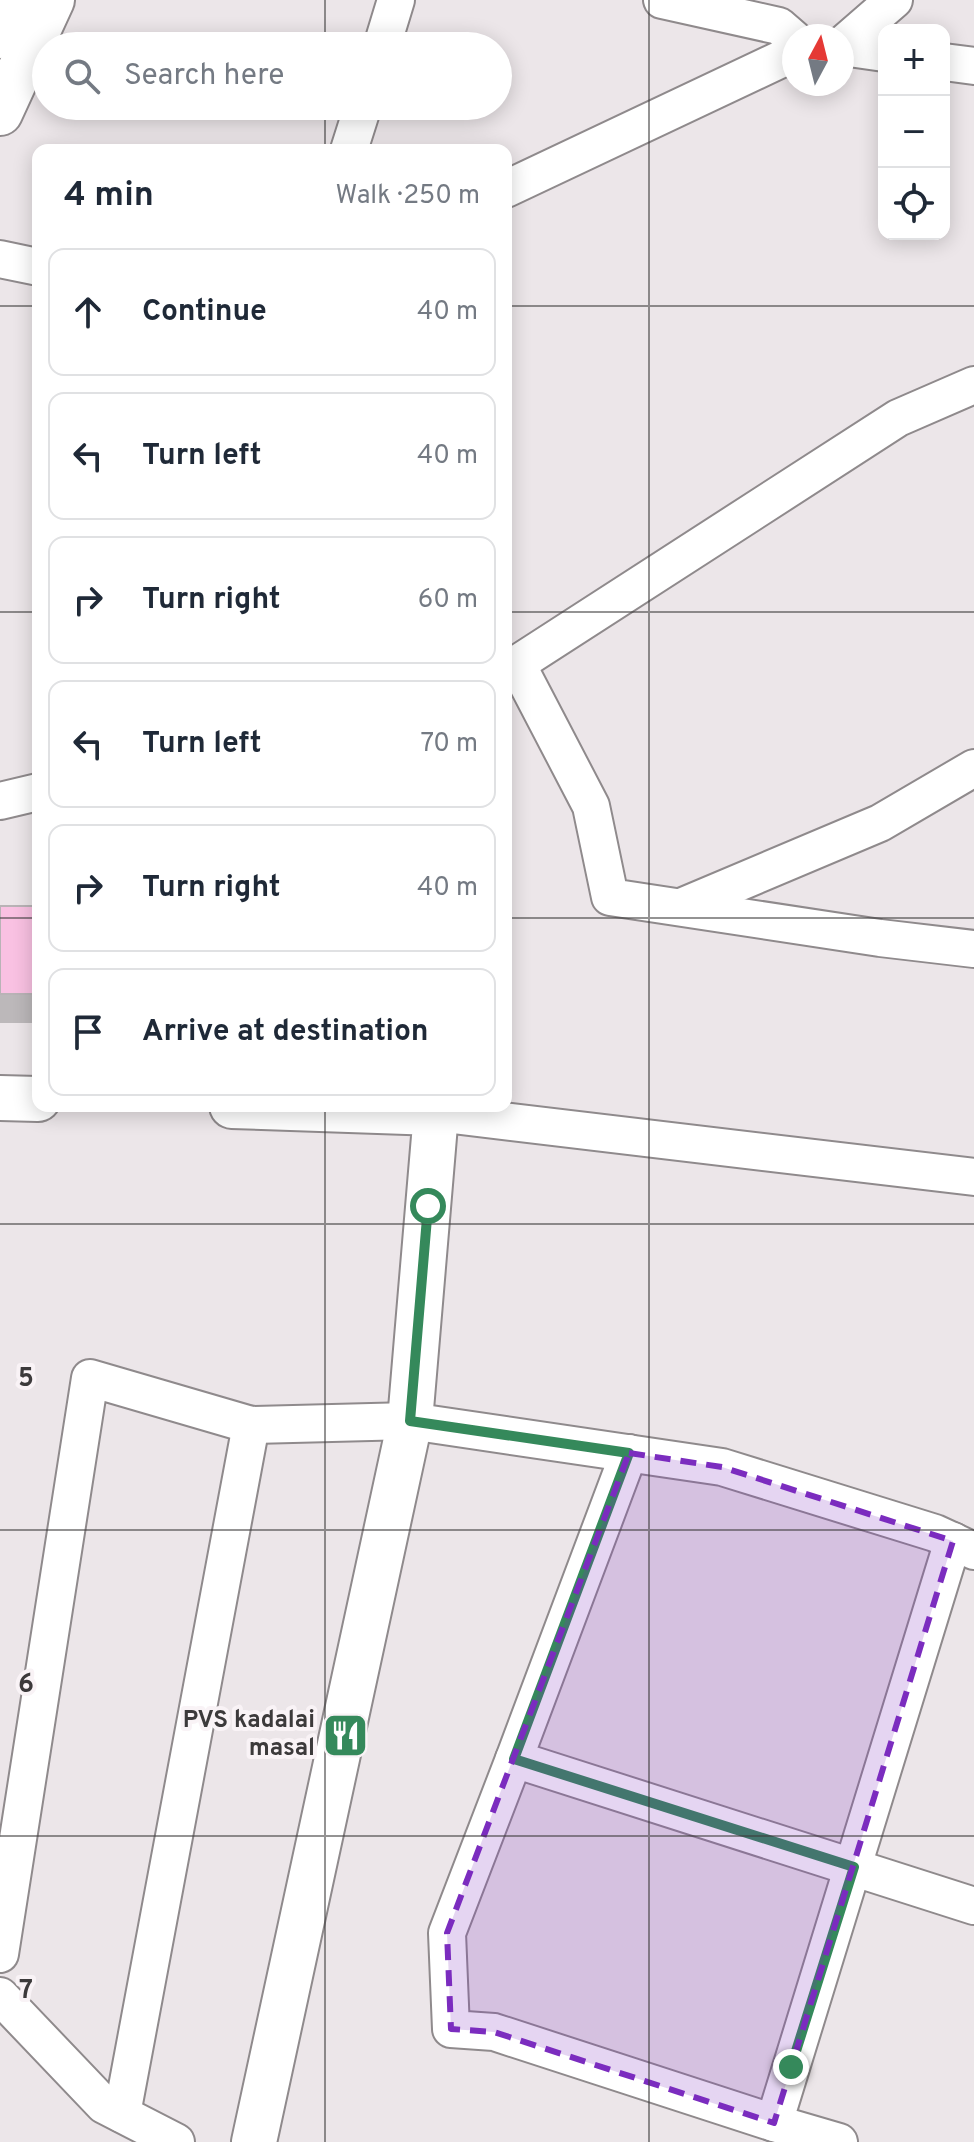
<!DOCTYPE html>
<meta charset="utf-8">
<style>
body{margin:0;font-family:Overpass,sans-serif;background:#f2f2f3;color:#1f2937}
.controls{position:absolute;right:24px;top:24px;display:grid;overflow:hidden;border-radius:16px;box-shadow:0 4px 20px #0003}
.controls button{width:72px;height:72px;display:grid;place-items:center;padding:0;border:0;border-bottom:2px solid #e0e1e3;background:#fff;color:#1f2937;font:40px sans-serif}
.compass{position:absolute;left:782px;top:24px;width:72px;height:72px;border-radius:50%;background:#fff;box-shadow:0 4px 20px #0003;rotate:7deg}
.stop{position:absolute;width:24px;height:24px;margin:-18px;border:6px solid #35895b;border-radius:50%;background:#fff}
.stop.end{background:#35895b;border-color:#fff;box-shadow:0 2px 8px #0008}
.list{margin:0;padding:0;list-style:none}
h2{display:flex;justify-content:space-between;align-items:center;height:104px;margin:0;padding:0 32px;font-size:34px}
h2 small{font-size:26px;font-weight:400;color:#747a83}
.list li{display:grid;grid-template-columns:52px 1fr auto;gap:24px;align-items:center;box-sizing:border-box;height:128px;margin:0 16px 16px;padding:0 16px;border:2px solid #e0e1e3;border-radius:16px}
.list b{display:block;font-size:30px;white-space:nowrap}
.list em{font-size:26px;font-style:normal;color:#747a83}
.icon{flex:none;width:44px;height:44px;fill:none;stroke:currentColor;stroke-width:2;stroke-linecap:round;stroke-linejoin:round}
.map{position:relative;flex:none;width:974px;height:2142px;overflow:hidden}
.search{position:absolute;background:#fff;box-shadow:0 4px 20px #0003;left:32px;top:32px;width:480px;height:88px;display:flex;align-items:center;gap:20px;box-sizing:border-box;padding:0 28px;border-radius:44px;color:#747a83;font-size:30px}
.panel{position:absolute;background:#fff;box-shadow:0 4px 20px #0003;left:32px;top:144px;width:480px;height:968px;border-radius:16px}
.map>svg:first-child{display:block}
.shadow{fill:#0003}
.building{fill:#f9c1e2;stroke:#b9b3b6;stroke-width:2}
.lines{fill:none;stroke-linecap:round;stroke-linejoin:round}
.minor-casing{stroke:#8f8a8c;stroke-width:40}
.tertiary-casing{stroke:#8f8a8c;stroke-width:48}
.trunk-casing{stroke:#8f8a8c;stroke-width:48}
.minor{stroke:#fff;stroke-width:36}
.tertiary{stroke:#fff;stroke-width:44}
.trunk{stroke:#fff;stroke-width:44}
.route{stroke:#35895b;stroke-width:10}
.marked{fill:#7b2cbf;fill-opacity:0.2;stroke:#7b2cbf;stroke-width:6;stroke-dasharray:16 10;stroke-linejoin:round}
.grid{fill:none;stroke:#3c3a3b;stroke-width:2;stroke-opacity:0.55}
.labels{text-anchor:middle;dominant-baseline:central;stroke-width:8;stroke-linejoin:round;paint-order:stroke}
.poi-label{font-size:24px;font-weight:bold;fill:#3c3a3b;stroke:#f9f3f6;text-anchor:end}
.grid-label{font-size:26px;text-anchor:middle;font-weight:bold;fill:#3c3a3b;stroke:#f9f3f6;stroke-width:8;stroke-linejoin:round;paint-order:stroke}
</style>
<div class="map">
<svg width="974" height="2142" viewBox="0 0 974 2142">
<rect width="100%" height="100%" fill="#ece6e9"/>
<rect class="shadow" x="0" y="908" width="38" height="115"/>
<rect class="building" x="0" y="906" width="38" height="88"/>
<g class="lines">
<defs>
<g id="minor">
<polyline points="662,0 779,26 794,39"/>
<polyline points="842,45 894,0"/>
<polyline points="382,46 396,0"/>
<polyline points="842,47 884,53"/>
<polyline points="944,62 974,66"/>
<polyline points="349,150 363,106"/>
<polyline points="506,189 794,53"/>
<polyline points="0,259 38,267"/>
<polyline points="517,664 591,806 610,897 880,938 974,949"/>
<polyline points="506,671 898,418 974,385"/>
<polyline points="0,801 38,792"/>
<polyline points="681,907 880,823 974,768"/>
<polyline points="437,1106 436,1113 974,1177"/>
<polyline points="629,1453 514,1759 974,1906"/>
<polyline points="514,1759 447,1933 451,2029 494,2032 774,2123"/>
<polyline points="0,1954 90,1378 251,1425 410,1421 722,1467 935,1533 974,1551"/>
<polyline points="0,1996 104,2105 176,2142"/>
<polyline points="122,2114 251,1425"/>
<polyline points="839,2142 774,2123 953,1541"/>
</g>
<g id="tertiary">
<polyline points="0,1098 38,1099"/>
<polyline points="232,1106 436,1113 410,1421 254,2142"/>
</g>
<g id="trunk">
<polyline points="0,36 16,0"/>
<polyline points="0,113 52,0"/>
</g>
</defs>
<use href="#minor" class="minor-casing"/>
<use href="#tertiary" class="tertiary-casing"/>
<use href="#trunk" class="trunk-casing"/>
<use href="#minor" class="minor"/>
<use href="#tertiary" class="tertiary"/>
<use href="#trunk" class="trunk"/>
</g>
<g class="lines">
<polyline class="route" points="428,1206 410,1421 629,1453 514,1759 854,1867 791,2067"/>
</g>
<path class="marked" d="M629,1453L722,1467L953,1541L774,2123L494,2032L451,2029L447,1933Z"/>
<path class="grid" d="M325,0V46M649,0V2142M325,106V150M0,306H38M506,306H974M0,612H38M506,612H974M0,918H38M506,918H974M325,1106V2142M0,1224H974M0,1530H974M0,1836H974"/>
<defs>
<symbol id="restaurant-square" viewBox="-11 -11 22 22"><rect x="-9" y="-9" width="18" height="18" rx="4" fill="#35895b" stroke="#f9f3f6"/><path d="M-5-6h1v4h1v-4h1v4h1v-4h1v5L-1.5 .5V6h-2V.5L-5-1ZM5-6V6H3V1.5H1.5Q1.5-4 5-6Z" fill="#fff"/></symbol>
</defs>
<g fill-rule="evenodd">
<use href="#restaurant-square" x="320" y="1710" width="51" height="51"/>
</g>
<g class="labels">
<g class="poi-label">
<text x="315" y="1721">PVS kadalai<tspan x="315" dy="28">masal</tspan></text>
</g>
</g>
<g class="grid-label">
<text x="26" y="1386">5</text>
<text x="26" y="1692">6</text>
<text x="26" y="1998">7</text>
</g>
</svg>
<div class="controls">
<button>+</button>
<button>−</button>
<button><svg class="icon" aria-label="locate" viewBox="0 0 24 24"><circle cx="12" cy="12" r="6"/><path d="M12 2v4M12 18v4M2 12h4M18 12h4"/></svg></button>
</div>
<svg class="compass" viewBox="-18 -18 36 36"><path d="M0-13l5 13h-10z" fill="#e53935"/><path d="M0 13l5-13h-10z" fill="#747a83"/></svg>
<div class="stop" style="left:428px;top:1206px"></div>
<div class="stop end" style="left:791px;top:2067px"></div>
<div class="search"><svg class="icon" aria-label="search" viewBox="0 0 24 24"><circle cx="10" cy="10" r="6"/><path d="M15 15l6 6"/></svg>Search here</div>
<section class="panel">
<h2>4 min<small>Walk · 250 m</small></h2>
<ul class="list">
<li><svg class="icon" aria-label="ahead" viewBox="0 0 24 24"><path d="M12 20V5M6 11l6-6 6 6"/></svg><div><b>Continue</b></div><em>40 m</em></li>
<li><svg class="icon" aria-label="left" viewBox="0 0 24 24"><path d="M17 20v-9H6M10 6l-5 5 5 5"/></svg><div><b>Turn left</b></div><em>40 m</em></li>
<li><svg class="icon" aria-label="right" viewBox="0 0 24 24"><path d="M7 20v-9h11M14 6l5 5-5 5"/></svg><div><b>Turn right</b></div><em>60 m</em></li>
<li><svg class="icon" aria-label="left" viewBox="0 0 24 24"><path d="M17 20v-9H6M10 6l-5 5 5 5"/></svg><div><b>Turn left</b></div><em>70 m</em></li>
<li><svg class="icon" aria-label="right" viewBox="0 0 24 24"><path d="M7 20v-9h11M14 6l5 5-5 5"/></svg><div><b>Turn right</b></div><em>40 m</em></li>
<li><svg class="icon" aria-label="arrive" viewBox="0 0 24 24"><path d="M6 21V4h12l-3 4 3 4H6"/></svg><div><b>Arrive at destination</b></div></li>
</ul>
</section>
</div>
